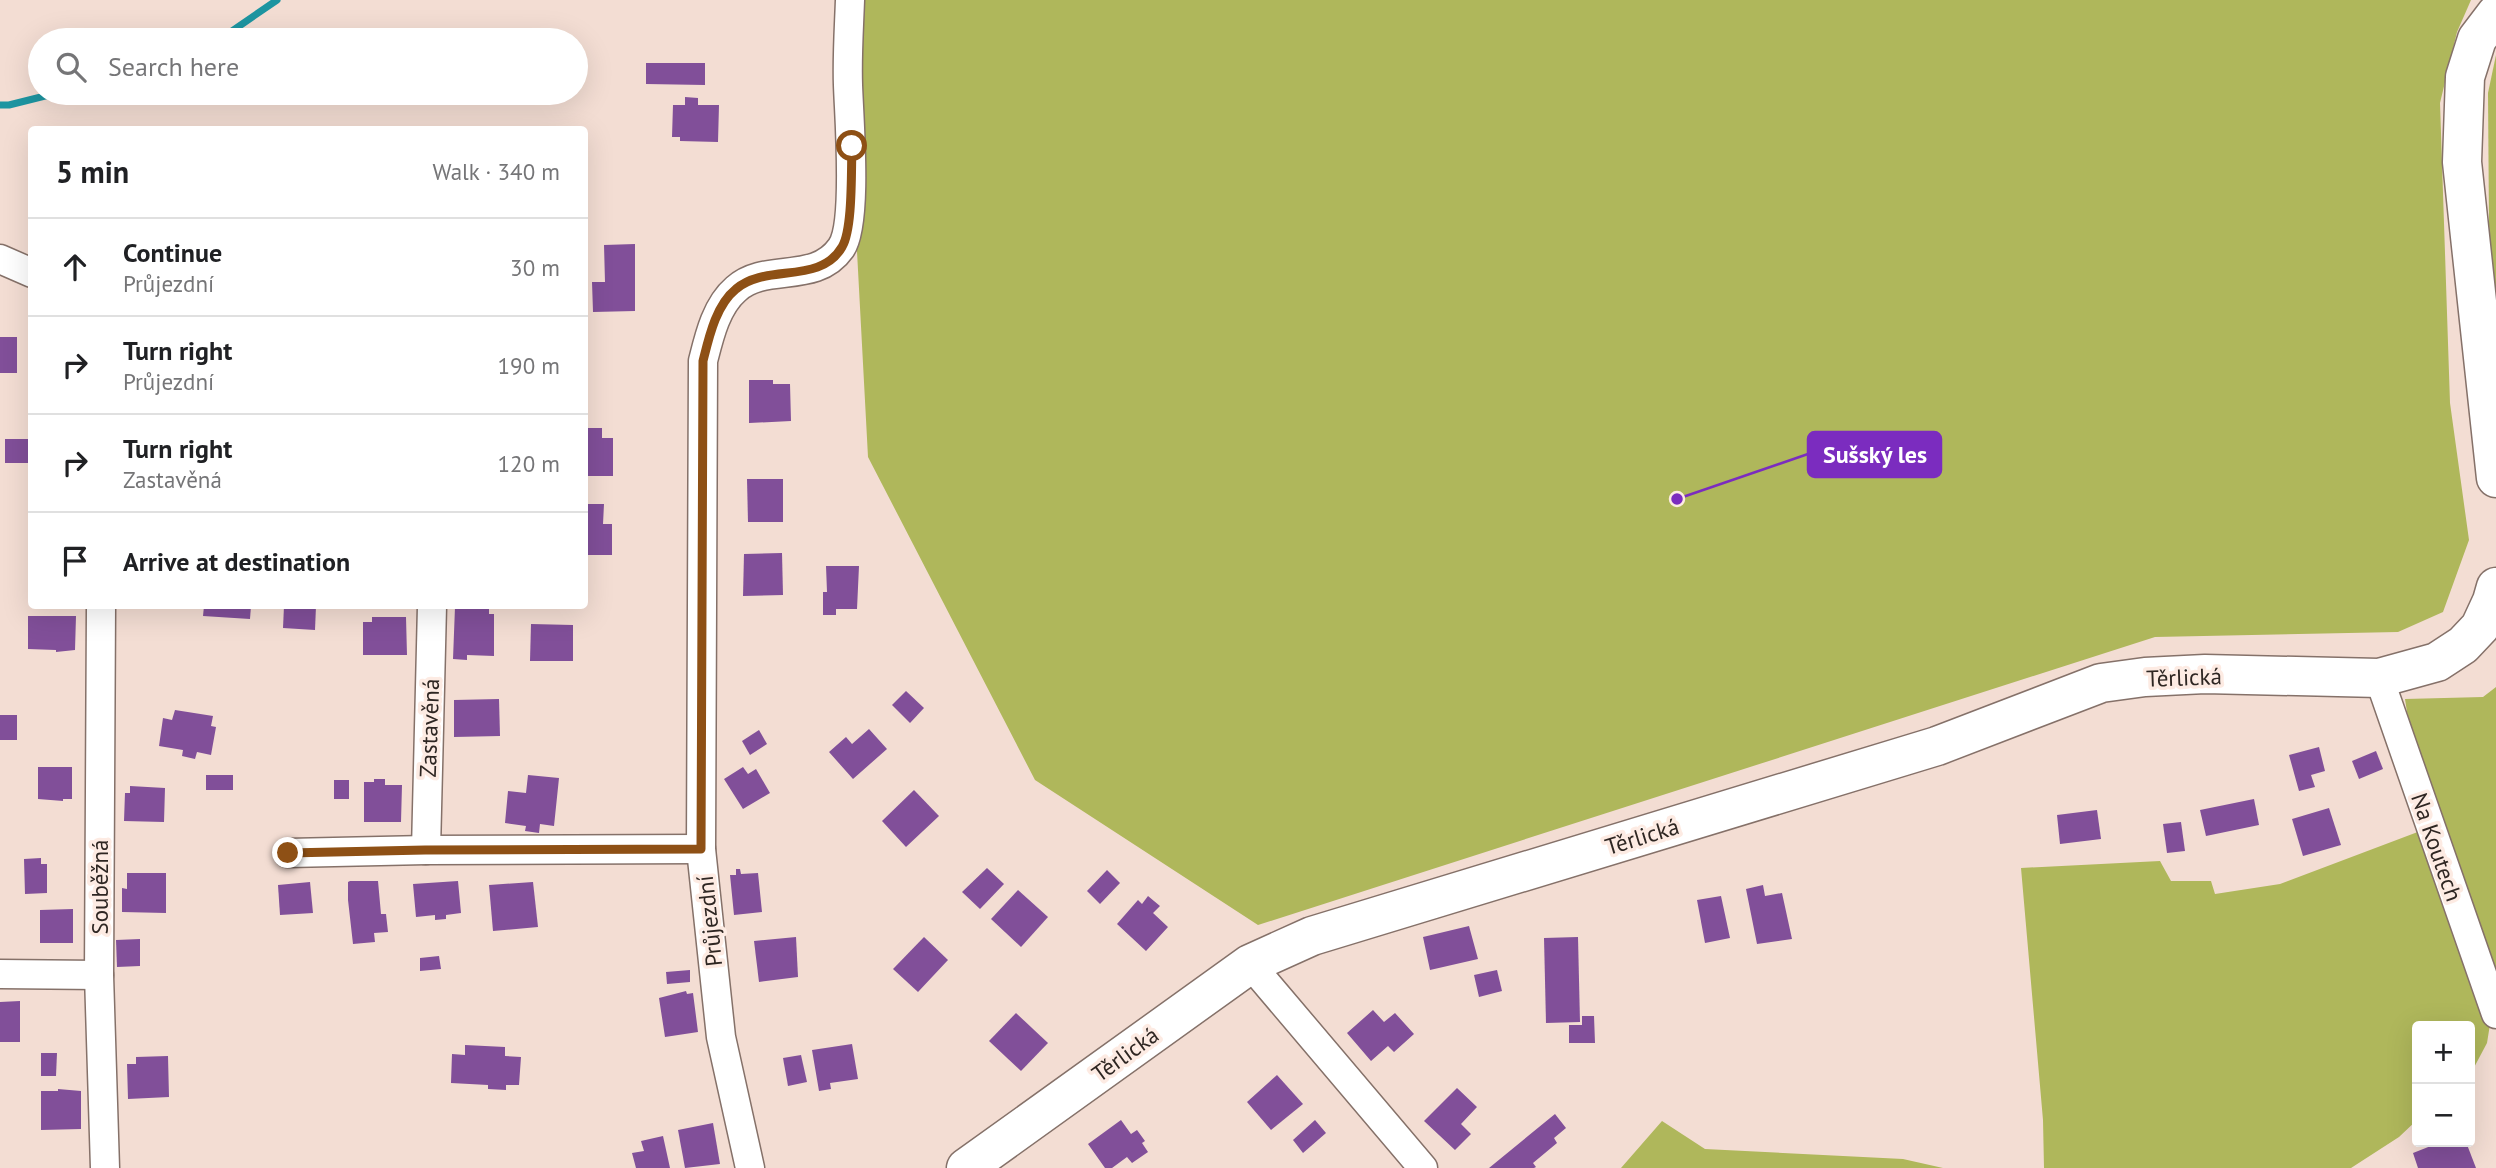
<!DOCTYPE html>
<meta charset="utf-8">
<style>
body{margin:0;font-family:"PT Sans",sans-serif;background:#f6f6f6;color:#202124}
.controls{position:absolute;right:21px;bottom:21px;display:grid;overflow:hidden;border-radius:7px;box-shadow:0 7px 28px #0002}
.controls button{width:63px;height:63px;display:grid;place-items:center;padding:0;border:0;border-bottom:2px solid #e0e0e0;background:#fff;color:#202124;font:35px sans-serif}
.stop{position:absolute;width:21px;height:21px;margin:-16px;border:5px solid #8e5015;border-radius:50%;background:#fff}
.stop.end{background:#8e5015;border-color:#fff;box-shadow:0 2px 7px #0008}
.list{margin:0;padding:0;list-style:none}
h2{display:flex;justify-content:space-between;align-items:center;height:91px;margin:0;padding:0 28px;font-size:30px}
h2 small{font-size:23px;font-weight:400;color:#757577}
.list li{display:grid;grid-template-columns:46px 1fr auto;gap:21px;align-items:center;box-sizing:border-box;height:98px;padding:0 28px;border-top:2px solid #e0e0e0}
.list b{display:block;font-size:26px;white-space:nowrap}
.list p{margin:0;font-size:23px;white-space:nowrap;color:#757577}
.list em{font-size:23px;font-style:normal;color:#757577}
.icon{flex:none;width:38px;height:38px;fill:none;stroke:currentColor;stroke-width:2;stroke-linecap:round;stroke-linejoin:round}
.map{position:relative;flex:none;width:2496px;height:1168px;overflow:hidden}
.search{position:absolute;background:#fff;box-shadow:0 7px 28px #0002;left:28px;top:28px;width:560px;height:77px;display:flex;align-items:center;gap:18px;box-sizing:border-box;padding:0 24px;border-radius:38px;color:#757577;font-size:26px}
.panel{position:absolute;background:#fff;box-shadow:0 7px 28px #0002;left:28px;top:126px;width:560px;height:483px;border-radius:7px}
.map>svg:first-child{display:block}
.green{fill:#afb75b}
.lines{fill:none;stroke-linecap:round;stroke-linejoin:round}
.stream{stroke:#1d95a1;stroke-width:7}
.building{fill:#814f99}
.street-casing{stroke:#857169;stroke-width:31}
.secondary-casing{stroke:#857169;stroke-width:41}
.street{stroke:#fff;stroke-width:28}
.secondary{stroke:#fff;stroke-width:38}
.route{stroke:#8e5015;stroke-width:9}
.labels{text-anchor:middle;dominant-baseline:central;stroke-width:7;stroke-linejoin:round;paint-order:stroke}
.street-label{font-size:23px;fill:#2e2622;stroke:#fdebe3}
.leader{fill:none;stroke:#7b2cbf;stroke-width:2.5}
.callout-dot{fill:#7b2cbf;stroke:#fdebe3;stroke-width:2.5}
.callout{fill:#7b2cbf;stroke:#7b2cbf;stroke-width:2.5}
.callout-label{font-size:24px;text-anchor:middle;font-weight:bold;fill:#fff}
</style>
<div class="map">
<svg width="2496" height="1168" viewBox="0 0 2496 1168">
<rect width="100%" height="100%" fill="#f3ddd3"/>
<g class="green">
<polygon points="848,0 2471,0 2457,32 2440,103 2450,403 2469,540 2443,612 2398,632 2155,637 1258,925 1035,780 868,457 848,83"/>
<polygon points="2496,55 2496,330 2489,224 2488,93"/>
<polygon points="2496,687 2496,992 2491,980 2449,834 2412,744 2405,699 2483,697"/>
<polygon points="2423,830 2491,1018 2487,1043 2470,1075 2470,1026 2417,1026 2417,1120 2399,1137 2351,1168 2044,1168 2043,1120 2021,868 2160,861 2171,881 2211,881 2215,894 2280,884"/>
<polygon points="1662,1121 1705,1149 1903,1159 1943,1168 1621,1168"/>
</g>
<g class="lines">
<g class="stream">
<polyline points="219,40 277,0"/>
<polyline points="0,105 9,105 57,93"/>
</g>
</g>
<g class="building">
<polygon points="646,63 705,63 705,85 646,84"/>
<polygon points="685,97 698,98 698,105 719,105 718,142 680,141 680,137 672,137 673,105 685,105"/>
<polygon points="635,244 635,311 593,312 592,282 605,282 604,245"/>
<rect x="0" y="337" width="17" height="36"/>
<polygon points="749,380 773,380 773,384 790,384 791,421 749,423"/>
<polygon points="584,428 602,428 602,438 613,438 613,476 584,476"/>
<rect x="5" y="439" width="27" height="24"/>
<polygon points="747,479 783,479 783,522 748,522"/>
<polygon points="584,504 604,504 603,524 612,524 612,555 584,555"/>
<polygon points="782,553 783,595 743,596 744,554"/>
<polygon points="826,566 859,566 857,609 836,609 836,615 823,615 823,592 827,592"/>
<polygon points="204,606 251,606 250,619 203,616"/>
<polygon points="284,606 316,606 315,630 283,628"/>
<polygon points="455,607 489,607 489,614 494,614 494,656 467,655 467,660 453,659"/>
<polygon points="28,616 76,616 75,650 56,652 56,650 28,649"/>
<polygon points="372,617 406,617 407,655 363,655 363,622 372,622"/>
<polygon points="531,624 573,625 573,661 530,661"/>
<polygon points="906,691 924,708 910,723 892,705"/>
<polygon points="499,699 500,736 454,737 454,700"/>
<polygon points="175,710 213,716 211,726 216,727 211,755 197,752 195,759 182,756 183,750 159,746 163,718 172,720"/>
<rect x="0" y="715" width="17" height="25"/>
<polygon points="869,729 887,749 853,779 829,752 846,737 852,744"/>
<polygon points="759,730 767,744 750,755 742,741"/>
<polygon points="2319,747 2325,771 2311,775 2315,787 2299,791 2289,755"/>
<polygon points="2376,751 2383,769 2359,779 2352,761"/>
<polygon points="38,767 72,767 72,799 63,799 63,801 38,799"/>
<polygon points="743,767 748,774 756,769 770,793 743,809 724,779"/>
<rect x="206" y="775" width="27" height="15"/>
<polygon points="528,775 559,778 554,826 540,824 539,833 525,831 526,826 505,823 508,791 526,793"/>
<polygon points="374,779 385,779 385,785 402,785 401,822 364,822 364,782 374,782"/>
<rect x="334" y="780" width="15" height="19"/>
<polygon points="130,786 165,788 164,822 124,821 125,793 130,793"/>
<polygon points="914,790 939,816 906,847 882,821"/>
<polygon points="2254,799 2259,825 2206,836 2200,810"/>
<polygon points="2329,808 2341,845 2303,856 2292,819"/>
<polygon points="2097,810 2101,839 2060,844 2057,815"/>
<polygon points="2181,822 2185,851 2167,853 2163,824"/>
<polygon points="41,858 41,864 47,864 47,893 25,894 24,859"/>
<polygon points="987,868 1004,884 980,909 962,892"/>
<polygon points="736,869 740,869 741,874 758,873 762,912 734,915 730,875 736,875"/>
<polygon points="1107,870 1120,883 1100,904 1087,891"/>
<polygon points="127,873 166,873 166,913 122,912 122,888 127,889"/>
<polygon points="350,881 378,881 381,914 386,914 388,932 374,933 375,942 353,944 348,900 348,882"/>
<polygon points="458,881 461,913 446,915 446,919 435,920 435,915 416,917 413,884"/>
<polygon points="310,882 313,913 280,915 278,885"/>
<polygon points="533,882 538,927 493,931 489,885"/>
<polygon points="1763,885 1765,896 1782,893 1792,939 1757,944 1746,889"/>
<polygon points="1018,890 1048,917 1021,947 991,919"/>
<polygon points="1148,896 1160,906 1153,913 1168,927 1146,951 1117,924 1138,900 1142,904"/>
<polygon points="1721,896 1730,938 1705,943 1697,900"/>
<polygon points="73,909 73,943 40,943 40,910"/>
<polygon points="1469,926 1478,959 1430,970 1423,937"/>
<polygon points="796,937 798,977 759,982 754,941"/>
<polygon points="924,937 948,960 918,992 893,969"/>
<polygon points="1578,937 1580,1022 1546,1023 1544,938"/>
<polygon points="140,939 140,966 117,967 116,940"/>
<polygon points="439,956 441,969 420,971 420,958"/>
<polygon points="690,970 690,982 667,984 666,972"/>
<polygon points="1497,970 1502,991 1479,997 1474,975"/>
<polygon points="686,991 687,994 693,993 698,1032 665,1037 659,998"/>
<polygon points="20,1001 20,1042 0,1042 0,1002"/>
<polygon points="1373,1010 1384,1022 1395,1013 1414,1034 1394,1052 1388,1046 1371,1061 1347,1033"/>
<polygon points="1016,1013 1048,1043 1021,1071 989,1041"/>
<polygon points="1582,1016 1594,1016 1595,1043 1569,1043 1569,1025 1582,1025"/>
<polygon points="852,1044 858,1079 830,1083 831,1089 819,1091 812,1050"/>
<polygon points="465,1045 505,1047 505,1056 521,1057 519,1085 506,1085 506,1090 488,1089 488,1085 451,1083 452,1054 465,1055"/>
<polygon points="41,1053 57,1053 56,1076 41,1076"/>
<polygon points="801,1055 807,1082 788,1086 783,1058"/>
<polygon points="168,1056 169,1097 128,1099 127,1064 136,1064 136,1057"/>
<polygon points="1277,1075 1303,1104 1271,1130 1247,1102"/>
<polygon points="1457,1088 1477,1107 1461,1124 1471,1134 1455,1150 1424,1121"/>
<polygon points="58,1089 81,1091 81,1129 41,1130 41,1091 58,1091"/>
<polygon points="1555,1114 1566,1128 1554,1138 1557,1143 1533,1163 1536,1167 1534,1168 1489,1168"/>
<polygon points="1121,1120 1131,1134 1137,1130 1145,1141 1142,1143 1148,1152 1132,1163 1127,1157 1112,1168 1105,1168 1088,1144"/>
<polygon points="1315,1120 1326,1133 1303,1153 1293,1140"/>
<polygon points="713,1123 720,1164 685,1168 678,1130"/>
<polygon points="663,1136 670,1168 636,1168 632,1153 644,1151 641,1141"/>
<polygon points="2441,1142 2466,1142 2476,1168 2418,1168 2413,1153"/>
</g>
<g class="lines">
<defs>
<g id="street">
<polyline points="0,259 32,273"/>
<polyline points="101,606 99,975 105,1168"/>
<polyline points="2379,678 2496,1014"/>
<polyline points="426,850 432,606"/>
<polyline points="288,853 426,850 701,849"/>
<polyline points="1250,964 1423,1168"/>
<polyline points="0,974 99,975"/>
<path d="M750,1168L721,1037L701,849L703,361C709,337 716,306 736,289C766,262 815,285 841,248C858,224 849,118 848,85C847,57 849,28 850,0"/>
</g>
<g id="secondary">
<polyline points="2496,14 2477,39 2465,77 2462,162 2496,478"/>
<polyline points="966,1168 1250,964 1312,936 1937,746 2101,683 2145,677 2205,674 2379,678 2437,662 2463,645 2480,627 2492,601 2496,587"/>
</g>
</defs>
<use href="#street" class="street-casing"/>
<use href="#secondary" class="secondary-casing"/>
<use href="#street" class="street"/>
<use href="#secondary" class="secondary"/>
</g>
<g class="lines">
<path class="route" d="M288,853L425,850L701,849L703,361C709,337 716,305 736,289C766,263 820,285 842,247C853,229 851,170 852,146"/>
</g>
<g class="labels">
<g class="street-label">
<text transform="translate(2184 677) rotate(-2)">Těrlická</text>
<text transform="translate(429 728) rotate(-88)">Zastavěná</text>
<text transform="translate(1642 836) rotate(-17)">Těrlická</text>
<text transform="translate(2437 847) rotate(71)">Na Koutech</text>
<text transform="translate(99 887) rotate(-90)">Souběžná</text>
<text transform="translate(709 921) rotate(-96)">Průjezdní</text>
<text transform="translate(1125 1054) rotate(-36)">Těrlická</text>
</g>
</g>
<path class="leader" d="M1677 499L1808 454"/>
<circle class="callout-dot" cx="1677" cy="499" r="7"/>
<rect class="callout" x="1808" y="432" width="133" height="45" rx="7"/>
<g class="callout-label">
<text x="1875" y="463">Sušský les</text>
</g>
</svg>
<div class="controls">
<button>+</button>
<button>−</button>
</div>
<div class="stop" style="left:852px;top:146px"></div>
<div class="stop end" style="left:288px;top:853px"></div>
<div class="search"><svg class="icon" aria-label="search" viewBox="0 0 24 24"><circle cx="10" cy="10" r="6"/><path d="M15 15l6 6"/></svg>Search here</div>
<section class="panel">
<h2>5 min<small>Walk · 340 m</small></h2>
<ul class="list">
<li><svg class="icon" aria-label="ahead" viewBox="0 0 24 24"><path d="M12 20V5M6 11l6-6 6 6"/></svg><div><b>Continue</b><p>Průjezdní</p></div><em>30 m</em></li>
<li><svg class="icon" aria-label="right" viewBox="0 0 24 24"><path d="M7 20v-9h11M14 6l5 5-5 5"/></svg><div><b>Turn right</b><p>Průjezdní</p></div><em>190 m</em></li>
<li><svg class="icon" aria-label="right" viewBox="0 0 24 24"><path d="M7 20v-9h11M14 6l5 5-5 5"/></svg><div><b>Turn right</b><p>Zastavěná</p></div><em>120 m</em></li>
<li><svg class="icon" aria-label="arrive" viewBox="0 0 24 24"><path d="M6 21V4h12l-3 4 3 4H6"/></svg><div><b>Arrive at destination</b></div></li>
</ul>
</section>
</div>
